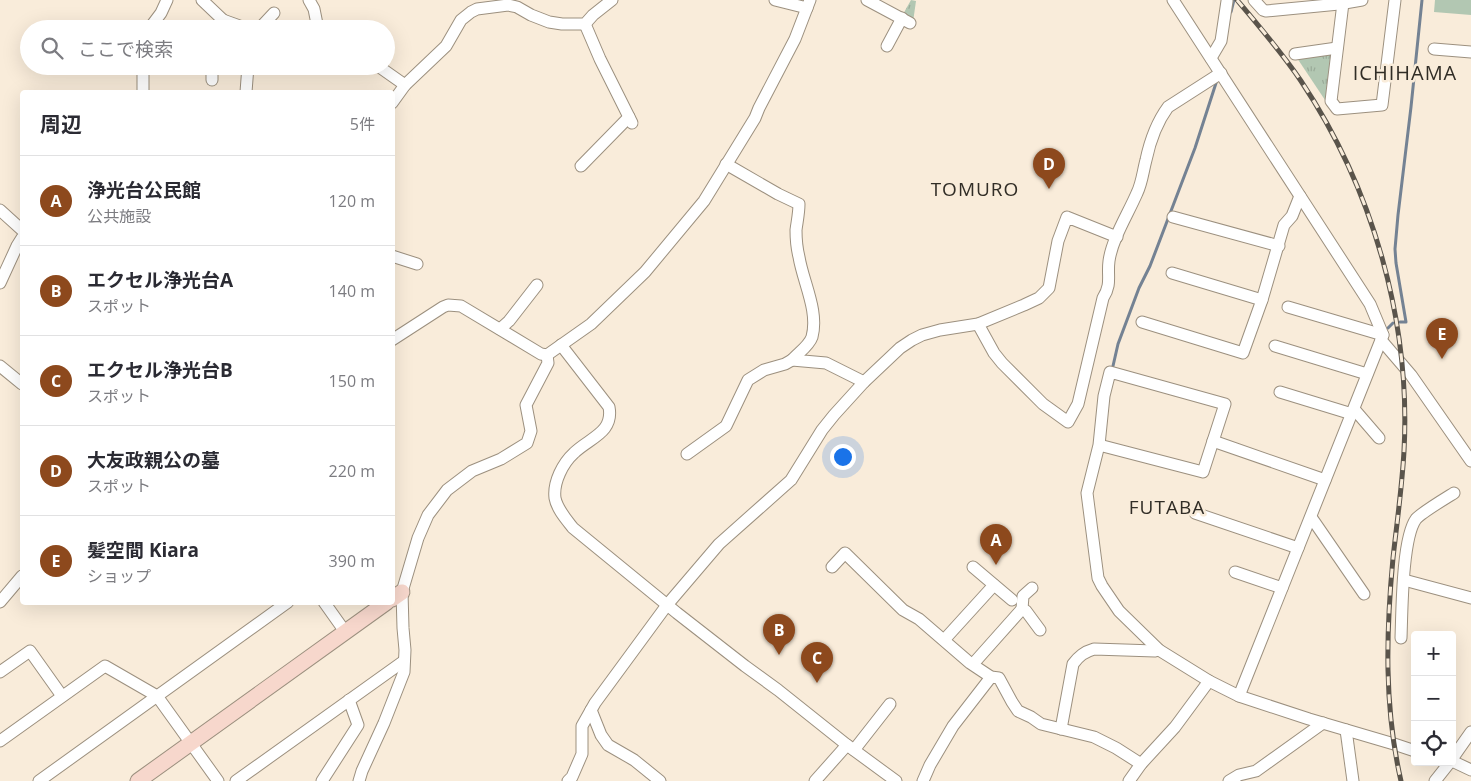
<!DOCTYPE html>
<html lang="ja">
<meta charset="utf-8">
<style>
body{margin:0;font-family:"Open Sans","Noto Sans JP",sans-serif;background:#f7f7f7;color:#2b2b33}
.controls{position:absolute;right:15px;bottom:15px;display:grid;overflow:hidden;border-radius:5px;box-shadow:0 5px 20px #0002}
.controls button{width:45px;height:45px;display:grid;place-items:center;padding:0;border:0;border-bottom:1px solid #e1e1e2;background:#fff;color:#2b2b33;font:25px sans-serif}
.you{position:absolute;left:842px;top:456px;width:18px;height:18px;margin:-12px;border:4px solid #fff;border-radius:50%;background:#1a73e8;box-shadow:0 0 0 8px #1a73e833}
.badge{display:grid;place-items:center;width:32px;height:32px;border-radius:50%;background:#8d491d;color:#fff;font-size:16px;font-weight:700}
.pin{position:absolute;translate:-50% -41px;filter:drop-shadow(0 1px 2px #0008)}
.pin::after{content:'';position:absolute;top:26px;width:18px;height:15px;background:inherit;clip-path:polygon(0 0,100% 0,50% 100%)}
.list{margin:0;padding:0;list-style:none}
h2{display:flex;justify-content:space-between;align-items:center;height:65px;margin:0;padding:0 20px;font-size:21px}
h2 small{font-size:16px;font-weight:400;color:#7c7c81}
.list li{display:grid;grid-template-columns:32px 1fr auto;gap:15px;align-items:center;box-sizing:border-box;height:90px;padding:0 20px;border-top:1px solid #e1e1e2}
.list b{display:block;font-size:19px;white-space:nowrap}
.list p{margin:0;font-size:16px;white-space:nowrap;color:#7c7c81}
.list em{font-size:16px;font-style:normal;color:#7c7c81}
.icon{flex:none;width:28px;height:28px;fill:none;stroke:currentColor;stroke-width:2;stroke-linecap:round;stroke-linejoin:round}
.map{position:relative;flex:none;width:1471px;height:781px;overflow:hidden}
.search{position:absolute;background:#fff;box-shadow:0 5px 20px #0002;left:20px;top:20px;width:375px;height:55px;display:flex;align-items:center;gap:12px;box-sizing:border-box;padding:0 18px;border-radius:28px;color:#7c7c81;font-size:19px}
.panel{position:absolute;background:#fff;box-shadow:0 5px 20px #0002;left:20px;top:90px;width:375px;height:515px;border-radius:5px}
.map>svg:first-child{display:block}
.park{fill:url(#park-tufts)}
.garden{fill:#b2c7b2}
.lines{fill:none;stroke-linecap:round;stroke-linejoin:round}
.stream{stroke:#748293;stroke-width:3}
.street-casing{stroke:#9c907f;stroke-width:13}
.secondary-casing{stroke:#9c907f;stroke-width:17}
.street{stroke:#fff;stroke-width:11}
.secondary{stroke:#f7d7cc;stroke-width:15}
.rail-casing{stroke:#5a544b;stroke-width:5}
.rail{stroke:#f9ecda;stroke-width:3;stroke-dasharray:9;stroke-linecap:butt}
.labels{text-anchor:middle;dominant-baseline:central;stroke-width:5;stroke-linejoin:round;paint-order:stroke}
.neighbourhood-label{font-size:19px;letter-spacing:1px;fill:#312d26;stroke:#f9ecda}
.quarter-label{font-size:20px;letter-spacing:1px;fill:#312d26;stroke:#f9ecda}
</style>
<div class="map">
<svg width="1471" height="781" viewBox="0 0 1471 781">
<defs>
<pattern id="park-tufts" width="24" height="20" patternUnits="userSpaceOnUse" patternTransform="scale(1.25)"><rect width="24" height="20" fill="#b2c7b2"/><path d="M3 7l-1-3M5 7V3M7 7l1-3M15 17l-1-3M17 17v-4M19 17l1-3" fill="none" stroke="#9aab99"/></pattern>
</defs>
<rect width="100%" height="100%" fill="#f9ecda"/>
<g class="park">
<polygon points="911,0 916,1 913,22 902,16"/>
<polygon points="1329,53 1333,58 1327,103 1297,58"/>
</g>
<polygon class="garden" points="1435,0 1471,0 1471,15 1434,12"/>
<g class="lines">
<g class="stream">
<polyline points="1231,12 1234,0"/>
<polyline points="1400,322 1406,322 1396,263 1395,249 1398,215 1411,107 1422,0"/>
<polyline points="1388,328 1393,323"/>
<polyline points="1113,366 1118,344 1139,288 1150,266 1195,148 1217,80"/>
</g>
<defs>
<g id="street">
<polyline points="202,0 223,20 220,29"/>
<polyline points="309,0 314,9 318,29"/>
<polyline points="775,0 807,8"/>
<polyline points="867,0 910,23"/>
<polyline points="1173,0 1370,304 1383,335 1239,696"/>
<polyline points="1254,0 1263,10 1266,11 1339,4 1362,0"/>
<polyline points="1343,3 1331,101 1337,109 1382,105 1395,0"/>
<polyline points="223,20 248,29"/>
<polyline points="585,24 600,59 632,123"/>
<polyline points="149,29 161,13 167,0"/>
<polyline points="259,29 274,13"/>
<polyline points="887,46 902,18"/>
<polyline points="1434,49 1471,52"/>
<polyline points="1295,54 1337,48"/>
<polyline points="1211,58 1221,41 1227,1"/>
<polyline points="143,66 143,92"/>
<polyline points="212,66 212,80"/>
<polyline points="378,66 405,85"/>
<polyline points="246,92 248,66"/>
<polyline points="392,103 405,85 446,46 461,20 471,12 477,9 508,5 517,7 531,15 549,22 562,24 585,24 593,15 612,0"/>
<path d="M726,164L778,194L799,204C799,213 797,222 796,230C796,239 797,249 799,257C803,282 819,311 812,337C809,346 798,353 792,360L826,363L864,382"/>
<polyline points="581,166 629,117"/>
<polyline points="0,210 22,230"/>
<polyline points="1173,217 1279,246"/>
<polyline points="392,256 417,264"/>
<polyline points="1172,273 1262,300"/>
<polyline points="0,283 17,246 22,238"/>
<polyline points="1288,307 1383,335"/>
<polyline points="1142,322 1243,353 1262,300 1284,225 1292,216 1300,196"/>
<path d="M978,324L994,353L1002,363L1043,404L1068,422L1078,404L1103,298C1112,284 1107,276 1109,261C1112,239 1128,214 1137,193C1142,183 1143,171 1146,160C1150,141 1157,122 1168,107L1221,73"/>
<polyline points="500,329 509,321 537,285"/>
<polyline points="392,340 443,307 448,305 461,306 541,354 547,355 591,324 645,272 704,201 755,118 759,108 795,39 810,0"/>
<polyline points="1381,340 1411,375 1471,461"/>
<path d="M561,345L609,407C614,433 589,438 574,453C563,463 553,482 555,498C557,509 566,519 573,528L677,613L745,666L778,690L847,745L896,781"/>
<polyline points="1275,346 1367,374"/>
<polyline points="0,366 22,384"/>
<polyline points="1280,392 1352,414"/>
<polyline points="1354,409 1379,438"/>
<polyline points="1213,441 1325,480"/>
<polyline points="1099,445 1203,472 1225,404 1110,372 1104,396 1099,445 1087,493 1098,578 1102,586 1119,611 1159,650 1209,681 1239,696 1309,719 1394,744 1415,751"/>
<polyline points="687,454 726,426 748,380 764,370 785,364 792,360"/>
<polyline points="1195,513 1298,548"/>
<polyline points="1311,517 1364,594"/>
<polyline points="832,567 845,553 903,610 919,619 970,663 991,677 999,678 1012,702 1018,711 1031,717 1041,724 1094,737 1116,748 1141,764"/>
<polyline points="973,567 1012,600"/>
<polyline points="1235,572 1282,588"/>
<polyline points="1404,580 1471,598"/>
<polyline points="0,602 22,576"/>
<polyline points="324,602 346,633"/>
<polyline points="1022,609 1023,596 1032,588"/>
<path d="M1401,638C1402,612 1402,538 1416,519C1421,513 1446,498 1454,493"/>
<polyline points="944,640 994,585"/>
<polyline points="973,664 1022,609 1026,611 1040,630"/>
<polyline points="0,672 30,651 62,696"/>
<polyline points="591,710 601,735 608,745 634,760 660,781"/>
<path d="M1061,729L1073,664C1079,656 1084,652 1094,649L1155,651L1159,650"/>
<polyline points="1346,730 1353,781"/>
<polyline points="0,741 105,666 157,696 218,781"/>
<polyline points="854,750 890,704"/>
<polyline points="1452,759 1471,732"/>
<polyline points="1452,761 1471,770"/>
<polyline points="39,781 288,602"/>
<polyline points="236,781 404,661"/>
<polyline points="322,781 358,725 349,700"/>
<polyline points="359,781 362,771 384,723 404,672 405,650 403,628 402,592 418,538 428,515 447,490 472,471 501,459 527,443 531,431 526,405 548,363 547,355"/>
<polyline points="568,781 572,777 582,754 582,726 595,703 667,605 719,544 791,480 822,430 834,415 864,382 900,348 912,340 922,335 940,330 978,324 1024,305 1039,298 1049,288 1058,241 1067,217 1117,237"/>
<polyline points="815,781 847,745"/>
<polyline points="923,781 930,765 953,726 991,677"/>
<polyline points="1129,781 1141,764 1175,727 1209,681"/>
<polyline points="1229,781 1239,775 1256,771 1323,723"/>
<polyline points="1435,781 1450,762"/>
</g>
<g id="secondary">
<polyline points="392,599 402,592"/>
<polyline points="138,781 387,602"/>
</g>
</defs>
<use href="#street" class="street-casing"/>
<use href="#secondary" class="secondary-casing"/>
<use href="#street" class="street"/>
<use href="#secondary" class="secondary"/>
<defs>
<path id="rail" d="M1237,0C1259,26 1282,53 1301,81C1373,189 1411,322 1404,451C1402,487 1397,522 1393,558C1386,633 1384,707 1401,781"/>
</defs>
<use href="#rail" class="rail-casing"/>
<use href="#rail" class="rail"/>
</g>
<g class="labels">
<g class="neighbourhood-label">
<text x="975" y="189">TOMURO</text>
<text x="1167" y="507">FUTABA</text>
</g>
<g class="quarter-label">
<text x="1405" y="72">ICHIHAMA</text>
</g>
</g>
</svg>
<div class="controls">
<button>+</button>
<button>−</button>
<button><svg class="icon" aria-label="locate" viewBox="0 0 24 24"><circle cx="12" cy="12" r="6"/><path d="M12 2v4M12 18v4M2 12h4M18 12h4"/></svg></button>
</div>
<div class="you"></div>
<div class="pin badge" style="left:996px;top:565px">A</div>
<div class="pin badge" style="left:779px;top:655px">B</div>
<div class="pin badge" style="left:817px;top:683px">C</div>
<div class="pin badge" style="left:1049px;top:189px">D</div>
<div class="pin badge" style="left:1442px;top:359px">E</div>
<div class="search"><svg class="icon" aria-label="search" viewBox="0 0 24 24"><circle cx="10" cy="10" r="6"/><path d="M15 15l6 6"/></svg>ここで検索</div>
<section class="panel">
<h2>周辺<small>5件</small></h2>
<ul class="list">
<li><span class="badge">A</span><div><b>浄光台公民館</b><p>公共施設</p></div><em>120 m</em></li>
<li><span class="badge">B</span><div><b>エクセル浄光台A</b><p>スポット</p></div><em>140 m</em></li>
<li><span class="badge">C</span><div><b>エクセル浄光台B</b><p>スポット</p></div><em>150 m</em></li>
<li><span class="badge">D</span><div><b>大友政親公の墓</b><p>スポット</p></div><em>220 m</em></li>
<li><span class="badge">E</span><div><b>髪空間 Kiara</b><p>ショップ</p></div><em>390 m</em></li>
</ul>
</section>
</div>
